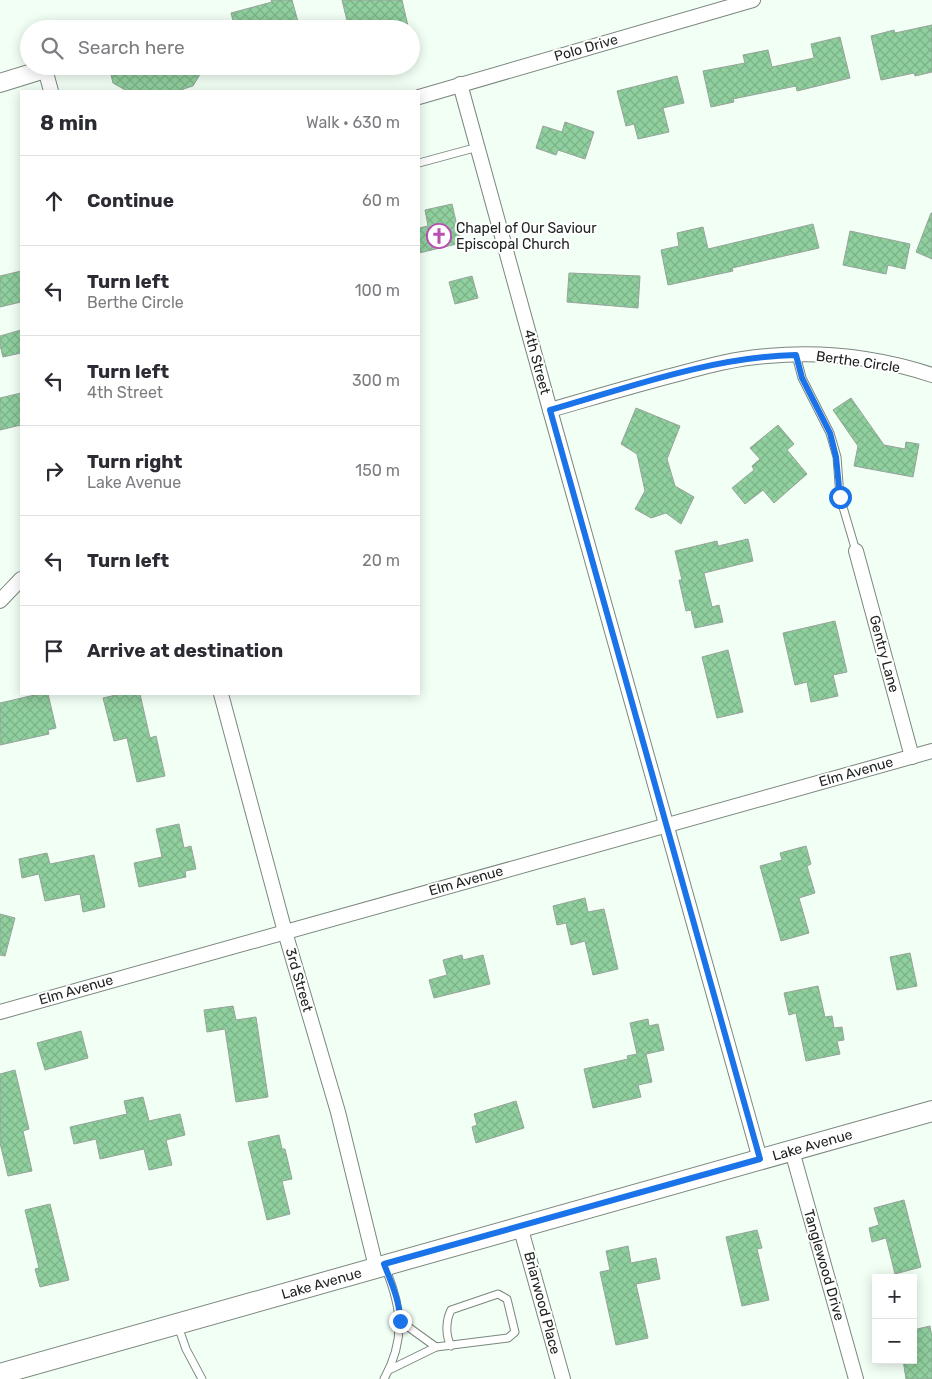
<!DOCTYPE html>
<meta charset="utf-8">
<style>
body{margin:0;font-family:Rubik,sans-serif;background:#f2f2f3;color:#2b2b33}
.controls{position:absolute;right:15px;bottom:15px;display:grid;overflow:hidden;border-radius:0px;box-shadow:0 2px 12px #0003}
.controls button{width:45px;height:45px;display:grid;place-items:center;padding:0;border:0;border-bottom:1px solid #e1e1e2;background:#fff;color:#2b2b33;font:25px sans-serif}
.stop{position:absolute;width:15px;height:15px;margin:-11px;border:4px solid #1a73e8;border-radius:50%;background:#fff}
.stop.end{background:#1a73e8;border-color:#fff;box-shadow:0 1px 5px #0008}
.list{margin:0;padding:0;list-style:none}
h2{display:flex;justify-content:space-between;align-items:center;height:65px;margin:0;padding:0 20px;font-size:21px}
h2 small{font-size:16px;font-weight:400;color:#7c7c81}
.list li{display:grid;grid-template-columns:32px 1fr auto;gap:15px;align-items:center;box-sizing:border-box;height:90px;padding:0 20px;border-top:1px solid #e1e1e2}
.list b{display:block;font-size:19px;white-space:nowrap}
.list p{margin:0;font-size:16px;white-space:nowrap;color:#7c7c81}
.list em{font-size:16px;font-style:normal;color:#7c7c81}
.icon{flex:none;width:28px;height:28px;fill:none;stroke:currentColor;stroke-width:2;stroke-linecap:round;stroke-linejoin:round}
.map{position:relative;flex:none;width:932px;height:1379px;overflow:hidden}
.search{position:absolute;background:#fff;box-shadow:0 2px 12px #0003;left:20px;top:20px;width:400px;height:55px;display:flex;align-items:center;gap:12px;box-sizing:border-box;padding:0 18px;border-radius:28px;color:#7c7c81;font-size:19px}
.panel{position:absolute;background:#fff;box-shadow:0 2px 12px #0003;left:20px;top:90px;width:400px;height:605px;border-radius:0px}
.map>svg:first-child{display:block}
.building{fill:url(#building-cross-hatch);stroke:#98a39a}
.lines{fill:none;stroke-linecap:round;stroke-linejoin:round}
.service-casing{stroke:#7c877e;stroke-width:9}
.minor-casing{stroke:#7c877e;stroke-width:16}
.tertiary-casing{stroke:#7c877e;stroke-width:20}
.secondary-casing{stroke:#7c877e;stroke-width:22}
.service{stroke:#fff;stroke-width:7}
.minor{stroke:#fff;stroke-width:14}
.tertiary{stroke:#fff;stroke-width:18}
.secondary{stroke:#fff;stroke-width:20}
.route{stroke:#1a73e8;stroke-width:6}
.labels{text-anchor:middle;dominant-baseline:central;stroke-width:4;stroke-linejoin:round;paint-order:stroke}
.street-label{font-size:14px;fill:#202421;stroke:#fff}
.poi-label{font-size:14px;fill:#202421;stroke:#fff;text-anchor:start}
</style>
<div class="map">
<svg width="932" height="1379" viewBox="0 0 932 1379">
<defs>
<pattern id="building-cross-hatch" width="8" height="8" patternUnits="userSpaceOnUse" patternTransform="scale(1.25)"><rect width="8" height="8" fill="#90cf9e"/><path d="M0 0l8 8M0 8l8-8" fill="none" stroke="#7cb288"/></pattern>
</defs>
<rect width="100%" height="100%" fill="#f2fff5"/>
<g class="building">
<polygon points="271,0 292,0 300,29 235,29 231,13 272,2"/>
<polygon points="342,0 402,0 408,26 398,29 349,29"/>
<polygon points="932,25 932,72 915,76 914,73 881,80 871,36 894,30 895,33"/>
<polygon points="840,37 850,78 797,91 796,86 733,99 734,102 711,107 703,71 745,63 743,55 768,50 772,67 814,58 811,44"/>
<polygon points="116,66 205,66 193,86 183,89 184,91 127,91 113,83 111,75"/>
<polygon points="677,76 684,103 663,108 669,132 638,139 634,124 626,126 617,91"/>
<polygon points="565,122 594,132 585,159 558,150 556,155 536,148 543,126 562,132"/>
<polygon points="452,204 461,243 419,253 419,228 428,226 425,210"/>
<polygon points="931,213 932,213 932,259 916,252"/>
<polygon points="813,224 819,248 732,268 733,271 668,285 661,250 679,246 677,233 703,227 708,249"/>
<polygon points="850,231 910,244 905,269 888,265 886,274 843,265"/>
<polygon points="21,271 21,302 0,307 0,276"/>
<polygon points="569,273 640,276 638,308 567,302"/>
<polygon points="472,276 478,298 455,304 449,282"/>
<polygon points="21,330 21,353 3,357 0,345 0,336"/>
<polygon points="21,393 21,425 0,430 0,398"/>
<polygon points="851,398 884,445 905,449 906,442 919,444 913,477 854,466 858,446 833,410"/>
<polygon points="636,408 680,426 667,459 675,486 694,497 681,524 666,513 651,518 635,509 645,491 637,454 621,444"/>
<polygon points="778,425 794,444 787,450 807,474 774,503 763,490 745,504 732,488 754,470 752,466 760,459 750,448"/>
<polygon points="748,539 753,561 704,573 712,607 719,605 723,622 695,628 691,610 686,611 679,580 682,580 675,551 717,541 718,546"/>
<polygon points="835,621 847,672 833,675 838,696 811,702 807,682 795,685 783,633"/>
<polygon points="728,650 743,712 717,718 702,657"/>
<polygon points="39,694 48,694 56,728 48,730 49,734 0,745 0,703"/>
<polygon points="120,694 140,694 150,738 156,736 165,776 137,782 127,738 114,741 103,698"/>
<polygon points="179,824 184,848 191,846 196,869 185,871 186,877 139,887 134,863 162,857 156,829"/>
<polygon points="806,846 811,864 807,866 815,893 799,898 809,933 781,941 760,866 782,860 780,853"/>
<polygon points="47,853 50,864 94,855 105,907 83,912 80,894 45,901 39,874 22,878 19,859"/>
<polygon points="585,898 588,912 604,909 618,969 593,975 585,941 571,945 566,923 557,925 553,906"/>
<polygon points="0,914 15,918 5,956 0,955"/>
<polygon points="910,953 917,986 897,990 890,957"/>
<polygon points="462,955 463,960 483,955 490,984 434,998 429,980 447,975 443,960"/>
<polygon points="818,986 825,1017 832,1016 834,1028 842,1027 844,1040 837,1041 840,1054 806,1061 796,1013 789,1015 784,993"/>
<polygon points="233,1006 236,1020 256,1017 268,1097 236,1102 225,1029 207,1032 204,1010"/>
<polygon points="648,1019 649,1026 658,1024 664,1050 646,1054 652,1082 638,1085 641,1097 593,1108 584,1069 628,1059 627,1056 637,1054 630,1023"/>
<polygon points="81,1031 88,1058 45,1070 37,1043"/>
<polygon points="15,1070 29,1129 23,1131 32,1171 8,1176 0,1143 0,1074"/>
<polygon points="143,1097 149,1121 180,1114 185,1135 166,1140 172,1165 149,1170 144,1149 100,1159 96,1139 74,1144 70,1127 127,1114 124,1101"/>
<polygon points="516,1101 524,1128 476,1143 472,1127 477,1125 474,1114"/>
<polygon points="279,1135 282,1149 285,1149 292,1179 282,1181 290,1214 267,1220 248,1142"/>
<polygon points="904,1200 921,1267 895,1274 886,1238 872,1242 869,1228 879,1225 874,1208"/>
<polygon points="50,1204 69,1280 40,1287 35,1269 39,1268 25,1210"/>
<polygon points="757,1230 762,1248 757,1249 769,1300 742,1306 726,1237"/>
<polygon points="628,1246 631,1263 656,1258 660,1279 636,1284 648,1338 616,1345 600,1272 610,1270 606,1251"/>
<polygon points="930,1326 932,1337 932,1379 906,1379 903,1360 913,1360 913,1330"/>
</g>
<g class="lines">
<defs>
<g id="service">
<polyline points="419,163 478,147"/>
<polyline points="796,355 802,378 830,433 837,457 840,497 856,551"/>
<polyline points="400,1321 436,1347"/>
<polyline points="178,1326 186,1349 202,1379"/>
<path d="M389,1370L436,1347L508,1338L515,1332L507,1299L498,1294L451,1310C446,1320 445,1335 451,1346"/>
<path d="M384,1379C406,1339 402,1308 385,1267"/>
</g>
<g id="minor">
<polyline points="45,69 51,91"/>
<polyline points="460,84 550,410 760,1159"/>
<polyline points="419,97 753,0"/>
<path d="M550,410C592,398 635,385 678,374C707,366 737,358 767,356C822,351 880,358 932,375"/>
<polyline points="856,551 912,757"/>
<polyline points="0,601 21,579"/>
<polyline points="221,694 285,932 338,1112 376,1267"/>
<polyline points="0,1012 932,751"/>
<polyline points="792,1151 856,1379"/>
<polyline points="520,1226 563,1379"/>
</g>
<polyline id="tertiary" points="0,83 45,69"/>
<g id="secondary">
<path id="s1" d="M0,1374L932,1111"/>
</g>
</defs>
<use href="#service" class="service-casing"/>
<use href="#minor" class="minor-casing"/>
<use href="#tertiary" class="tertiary-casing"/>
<use href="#secondary" class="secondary-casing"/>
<use href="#service" class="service"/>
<use href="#minor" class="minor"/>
<use href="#tertiary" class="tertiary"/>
<use href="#secondary" class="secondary"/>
</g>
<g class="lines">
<path class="route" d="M400,1321C400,1301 391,1282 384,1264L760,1159L550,410C630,387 712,357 796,355L802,378L830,433L836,457L840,497"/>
</g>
<defs>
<symbol id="church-ring" viewBox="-11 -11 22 22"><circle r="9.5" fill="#fff" stroke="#b94fb0" stroke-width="1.5"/><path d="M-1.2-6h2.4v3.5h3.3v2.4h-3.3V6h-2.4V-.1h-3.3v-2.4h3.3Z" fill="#b94fb0"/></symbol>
</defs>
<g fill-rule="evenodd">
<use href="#church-ring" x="425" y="222" width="28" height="28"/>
</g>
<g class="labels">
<g class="street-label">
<text transform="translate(586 48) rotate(-16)">Polo Drive</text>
<text transform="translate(537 362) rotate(75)">4th Street</text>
<text transform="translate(858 362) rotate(8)">Berthe Circle</text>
<text transform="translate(884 654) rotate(75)">Gentry Lane</text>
<text transform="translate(856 772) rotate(-16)">Elm Avenue</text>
<text transform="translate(466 881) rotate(-16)">Elm Avenue</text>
<text transform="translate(299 980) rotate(74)">3rd Street</text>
<text transform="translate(76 990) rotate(-16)">Elm Avenue</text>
<text stroke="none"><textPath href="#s1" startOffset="844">Lake Avenue</textPath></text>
<text transform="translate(824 1265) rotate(74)">Tanglewood Drive</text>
<text stroke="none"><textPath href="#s1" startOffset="334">Lake Avenue</textPath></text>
<text transform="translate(542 1303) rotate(75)">Briarwood Place</text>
</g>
<g class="poi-label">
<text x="456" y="228">Chapel of Our Saviour<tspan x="456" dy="16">Episcopal Church</tspan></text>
</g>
</g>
</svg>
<div class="controls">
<button>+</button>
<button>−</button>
</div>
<div class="stop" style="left:840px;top:497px"></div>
<div class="stop end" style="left:400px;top:1321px"></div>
<div class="search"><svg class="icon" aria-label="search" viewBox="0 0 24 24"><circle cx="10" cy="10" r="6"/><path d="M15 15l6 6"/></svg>Search here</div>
<section class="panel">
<h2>8 min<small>Walk · 630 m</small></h2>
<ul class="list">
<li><svg class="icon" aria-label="ahead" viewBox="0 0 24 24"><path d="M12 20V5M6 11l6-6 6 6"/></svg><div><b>Continue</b></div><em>60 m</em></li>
<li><svg class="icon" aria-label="left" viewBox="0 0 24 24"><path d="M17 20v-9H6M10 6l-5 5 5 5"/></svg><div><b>Turn left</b><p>Berthe Circle</p></div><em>100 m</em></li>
<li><svg class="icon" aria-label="left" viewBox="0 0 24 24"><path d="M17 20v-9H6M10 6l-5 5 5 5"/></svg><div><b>Turn left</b><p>4th Street</p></div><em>300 m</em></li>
<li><svg class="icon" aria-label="right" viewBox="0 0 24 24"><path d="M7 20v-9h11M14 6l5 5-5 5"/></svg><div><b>Turn right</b><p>Lake Avenue</p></div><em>150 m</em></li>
<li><svg class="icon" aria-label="left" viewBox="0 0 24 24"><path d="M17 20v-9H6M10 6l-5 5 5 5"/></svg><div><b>Turn left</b></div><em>20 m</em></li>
<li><svg class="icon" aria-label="arrive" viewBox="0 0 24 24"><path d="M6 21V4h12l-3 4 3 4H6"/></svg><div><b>Arrive at destination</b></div></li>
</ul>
</section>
</div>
